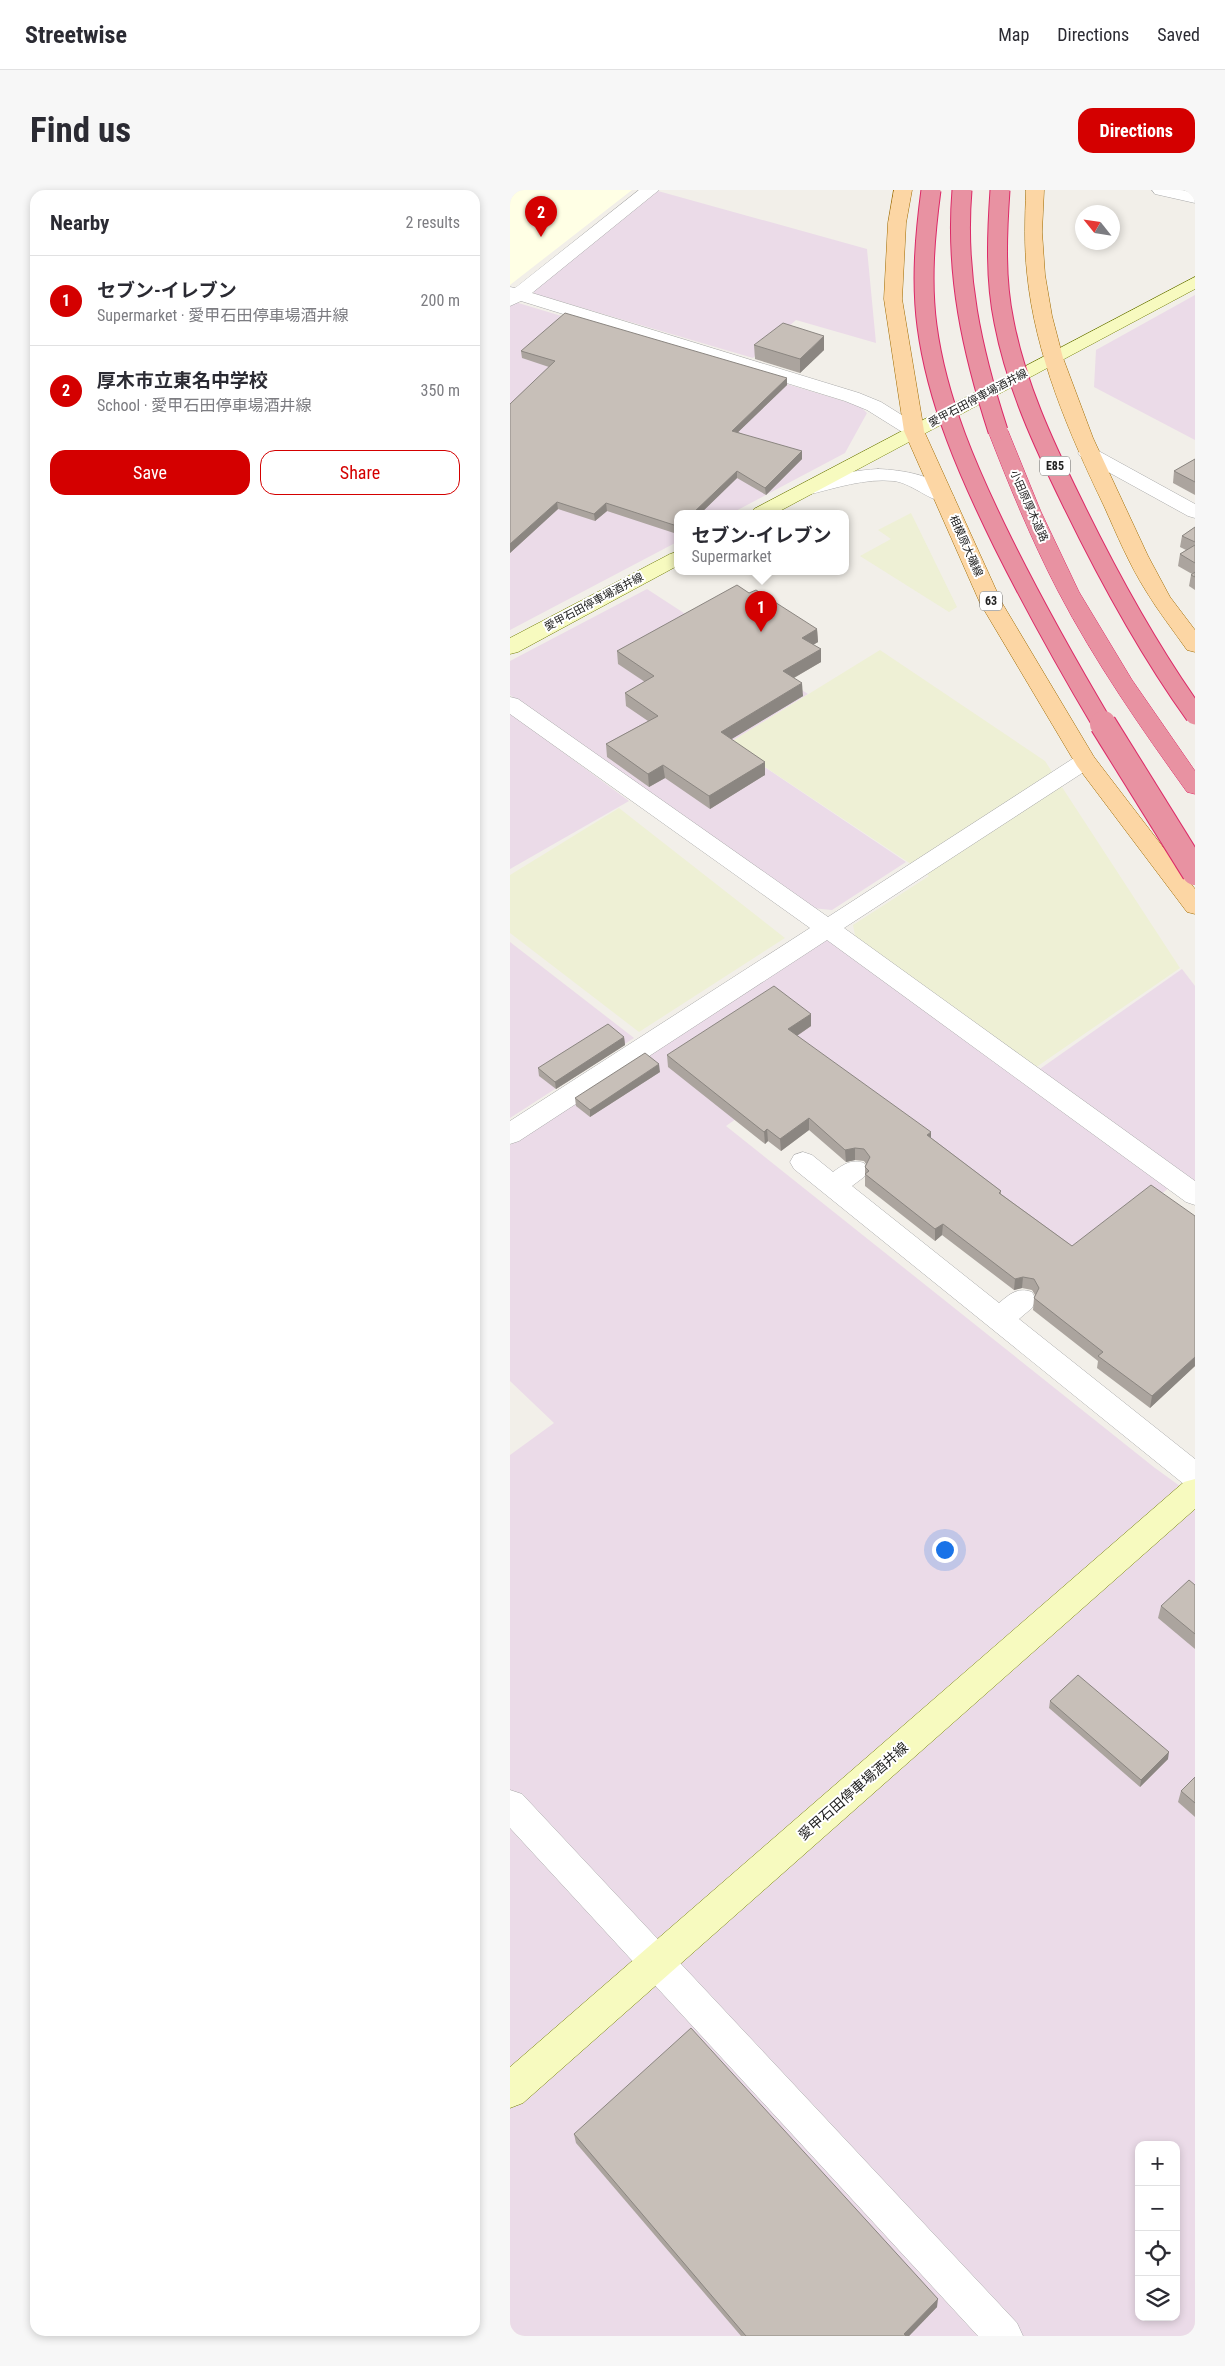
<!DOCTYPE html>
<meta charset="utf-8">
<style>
body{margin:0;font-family:"Roboto Condensed","Noto Sans JP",sans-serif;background:#f7f7f7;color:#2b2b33}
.controls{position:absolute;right:15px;bottom:15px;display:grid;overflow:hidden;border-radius:10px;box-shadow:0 2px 8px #0003}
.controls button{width:45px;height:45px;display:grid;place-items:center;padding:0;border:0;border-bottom:1px solid #e1e1e2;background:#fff;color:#2b2b33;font:25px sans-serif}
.compass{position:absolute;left:565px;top:15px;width:45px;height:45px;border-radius:50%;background:#fff;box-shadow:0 2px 8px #0003;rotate:300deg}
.you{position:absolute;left:434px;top:1359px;width:18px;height:18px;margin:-12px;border:4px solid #fff;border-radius:50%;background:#1a73e8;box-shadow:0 0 0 8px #1a73e833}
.badge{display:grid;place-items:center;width:32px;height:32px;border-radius:50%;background:#d40000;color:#fff;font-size:16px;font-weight:700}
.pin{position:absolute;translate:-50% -41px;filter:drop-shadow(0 1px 2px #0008)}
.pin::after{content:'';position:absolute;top:26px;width:18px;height:15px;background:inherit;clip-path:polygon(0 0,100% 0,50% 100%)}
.popup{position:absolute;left:164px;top:320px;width:175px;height:65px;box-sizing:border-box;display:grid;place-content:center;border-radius:10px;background:#fff;filter:drop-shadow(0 1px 4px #0005);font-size:16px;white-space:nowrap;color:#7c7c81}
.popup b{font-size:19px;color:#2b2b33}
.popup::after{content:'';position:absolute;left:50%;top:100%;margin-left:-10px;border:10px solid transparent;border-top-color:#fff}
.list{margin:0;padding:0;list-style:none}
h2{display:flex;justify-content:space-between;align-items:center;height:65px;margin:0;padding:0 20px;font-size:21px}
h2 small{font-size:16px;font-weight:400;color:#7c7c81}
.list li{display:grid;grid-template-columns:32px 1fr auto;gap:15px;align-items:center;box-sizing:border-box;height:90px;padding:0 20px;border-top:1px solid #e1e1e2}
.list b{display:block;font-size:19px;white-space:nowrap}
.list p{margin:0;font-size:16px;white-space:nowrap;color:#7c7c81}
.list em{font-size:16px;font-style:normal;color:#7c7c81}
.actions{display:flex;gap:10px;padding:15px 20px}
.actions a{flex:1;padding:11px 0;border:1px solid #d40000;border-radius:15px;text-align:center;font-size:18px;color:#d40000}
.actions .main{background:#d40000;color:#fff}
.icon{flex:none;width:28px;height:28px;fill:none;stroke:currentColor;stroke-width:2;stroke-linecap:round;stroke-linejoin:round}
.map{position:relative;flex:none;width:685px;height:2146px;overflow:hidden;border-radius:15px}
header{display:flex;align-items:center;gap:30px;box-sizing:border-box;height:70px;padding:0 25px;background:#fff;border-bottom:1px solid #e1e1e2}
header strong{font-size:24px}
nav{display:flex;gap:28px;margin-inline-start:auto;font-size:18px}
.intro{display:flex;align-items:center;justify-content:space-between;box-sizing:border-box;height:120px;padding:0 30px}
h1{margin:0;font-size:35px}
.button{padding:12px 22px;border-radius:15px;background:#d40000;color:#fff;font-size:18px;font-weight:700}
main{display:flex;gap:30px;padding:0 30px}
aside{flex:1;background:#fff;border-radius:15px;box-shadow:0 2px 8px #0003}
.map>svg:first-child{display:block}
.industrial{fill:#ebdbe8;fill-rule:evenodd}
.education{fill:#ffffe5}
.farmland{fill:#eef0d5}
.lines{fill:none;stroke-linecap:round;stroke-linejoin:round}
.minor-casing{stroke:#a9a9a9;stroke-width:1}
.secondary-casing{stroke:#707d05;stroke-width:1}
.primary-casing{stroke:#a06b00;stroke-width:1}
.motorway-casing{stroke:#dc2a67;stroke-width:1}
.minor{fill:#fff;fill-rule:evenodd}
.secondary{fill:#f7fabf;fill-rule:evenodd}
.primary{fill:#fcd6a4;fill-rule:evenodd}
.motorway{fill:#e892a2;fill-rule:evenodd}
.motorway-bridge-far1-casing{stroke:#dc2a67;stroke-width:21;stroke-linecap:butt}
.motorway-bridge-casing{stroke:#dc2a67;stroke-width:28;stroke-linecap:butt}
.motorway-bridge-far1{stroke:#e892a2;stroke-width:19}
.motorway-bridge{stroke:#e892a2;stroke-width:26}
.wall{fill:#aba49e}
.shaded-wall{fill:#8b8681}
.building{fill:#c7bfb8;stroke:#8b8681}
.labels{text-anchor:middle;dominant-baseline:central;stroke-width:4;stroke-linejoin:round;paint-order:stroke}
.far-street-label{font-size:11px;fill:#222;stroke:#fff}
.shield{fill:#fff;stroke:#646464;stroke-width:1}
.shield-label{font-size:12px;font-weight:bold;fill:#222}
.street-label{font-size:14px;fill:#222;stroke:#fff}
</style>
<header>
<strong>Streetwise</strong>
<nav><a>Map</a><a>Directions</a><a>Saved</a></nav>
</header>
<div class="intro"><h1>Find us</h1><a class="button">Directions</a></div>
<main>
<aside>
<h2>Nearby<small>2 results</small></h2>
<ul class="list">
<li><span class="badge">1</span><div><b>セブン-イレブン</b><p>Supermarket · 愛甲石田停車場酒井線</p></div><em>200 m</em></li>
<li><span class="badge">2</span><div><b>厚木市立東名中学校</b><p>School · 愛甲石田停車場酒井線</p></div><em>350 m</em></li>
</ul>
<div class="actions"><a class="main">Save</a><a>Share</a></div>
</aside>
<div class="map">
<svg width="685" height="2146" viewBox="0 0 685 2146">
<rect width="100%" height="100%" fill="#f2efe9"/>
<g class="industrial">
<polygon points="148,1 357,59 366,153 286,130 243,168 25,104 23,101"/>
<polygon points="685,105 685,250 584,197 586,160"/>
<polygon points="5,112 350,216 357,223 335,263 222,323 167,323 167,352 0,440 0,116"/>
<polygon points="137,399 298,504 219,553 396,672 322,720 301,718 0,505 0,471"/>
<polygon points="0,523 119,611 0,679"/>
<path d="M314,747L660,997L566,1074L302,875L216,936L645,1278L685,1307V2146H0V1265L44,1233L0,1191V955ZM629,1955H666V2127H629Z"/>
<polygon points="0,752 124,848 0,928"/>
<polygon points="672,779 685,796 685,992 527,881"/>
</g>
<polygon class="education" points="0,0 122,0 0,95"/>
<g class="farmland">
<polygon points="401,323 447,417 439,422 350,366 381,349 368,340"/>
<polygon points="370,460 535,571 670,778 525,878 346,751 343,735 419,686 219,553"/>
<polygon points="109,618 275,748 129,842 0,743 0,685"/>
</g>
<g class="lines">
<defs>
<g id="minor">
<polygon points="129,0 149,0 22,103 349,203 371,212 411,237 414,241 411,245 404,247 397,245 357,220 335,211 11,111 0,116 0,97 5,98"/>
<polygon points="642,0 673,0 685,3 685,13 645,4"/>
<polygon points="578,257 585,259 685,314 685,328 678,326 571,267 568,263 571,259"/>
<path d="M368,279C392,280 429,285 444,307L441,311C424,316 405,294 384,291C355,288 326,298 297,305L290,303L287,299C296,286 352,280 368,279Z"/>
<polygon points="0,507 8,509 318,727 567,566 575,564 583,566 586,571 583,576 334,738 685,991 685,1015 676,1012 317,750 9,951 0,954 0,931 300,738 0,524"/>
<path d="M293,962L302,965L323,982C334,974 341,969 354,973L358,980L354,987L342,996L489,1113C500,1104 507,1097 522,1102L526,1110L522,1118L509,1129L685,1269V1298L675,1295L284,979L280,972L284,965Z"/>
<polygon points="0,1600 12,1604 507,2133 513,2146 468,2146 0,1638"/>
</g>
<g id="secondary">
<polygon points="685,87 685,99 266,323 241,323 244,319"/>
<polygon points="167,362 167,376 8,462 0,464 0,448 160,364"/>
<polygon points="685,1289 685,1319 13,1913 0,1918 0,1877 674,1292"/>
</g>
<g id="primary">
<polygon points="384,0 402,0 396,33 392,109 414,241 492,413 584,567 685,699 685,724 677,722 567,576 470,413 394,241 374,109 378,33"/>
<path d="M516,0H534L532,42L535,85L542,126L553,168L583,248L638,366L660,407L685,440V462L677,460C663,440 648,421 636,401C619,374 607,345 594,316C559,243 525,165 517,83C514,55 515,28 516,0Z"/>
</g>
<path id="motorway" d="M488,235L495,237L498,241L531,322L569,402L622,490L685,581V604L677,602C631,538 585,472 548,401C521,349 499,295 478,241L481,237Z"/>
</defs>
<use href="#minor" class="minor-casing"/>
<use href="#secondary" class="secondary-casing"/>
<use href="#primary" class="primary-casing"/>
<use href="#motorway" class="motorway-casing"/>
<use href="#minor" class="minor"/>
<use href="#secondary" class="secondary"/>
<use href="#primary" class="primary"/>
<use href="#motorway" class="motorway"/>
<defs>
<g id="motorway-bridge-far1">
<path d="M421,0C415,45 411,91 417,136C427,212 459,284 493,353C524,415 558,476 593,535"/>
<path d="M452,0C445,84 462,161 488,241"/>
<path d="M490,0C487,44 485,89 494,132C506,195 534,255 562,312C598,386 637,458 685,525"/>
</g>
<polyline id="motorway-bridge" points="593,534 685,682"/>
</defs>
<use href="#motorway-bridge-far1" class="motorway-bridge-far1-casing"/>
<use href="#motorway-bridge" class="motorway-bridge-casing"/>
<use href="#motorway-bridge-far1" class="motorway-bridge-far1"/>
<use href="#motorway-bridge" class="motorway-bridge"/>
</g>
<g class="wall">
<polygon points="244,155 314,160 290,183 245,169"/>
<polygon points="11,161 277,188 277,195 228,242 292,269 256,305 227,288 191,323 167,323 167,344 97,321 85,331 48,319 0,363 0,214 39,177 12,168"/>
<polygon points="685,269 685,305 663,293 664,281"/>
<polygon points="685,337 685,400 679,396 681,385 682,384 668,376 670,364 676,360 670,357 672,346"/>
<polygon points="239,403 307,439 308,452 303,455 311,459 311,472 284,488 293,506 221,549 255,585 200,619 155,588 139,597 97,567 96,554 138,531 116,516 115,503 135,492 108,474 107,461"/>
<polygon points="301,824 301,836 287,846 491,1001 491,1004 562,1056 685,1026 685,1176 640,1218 587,1178 588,1171 523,1120 524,1108 525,1105 522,1100 512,1098 504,1100 432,1045 425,1051 355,996 355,977 356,974 354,971 345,970 336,972 299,940 271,961 258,951 255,954 158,877 157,865"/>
<polygon points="114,847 115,855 46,899 29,886 28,878"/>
<polygon points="150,882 80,927 66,916 65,908"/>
<polygon points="685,1395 685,1459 648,1428 651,1416"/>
<polygon points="540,1511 658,1569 630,1597 539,1518"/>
<polygon points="685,1587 685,1627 668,1612 671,1601"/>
<polygon points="64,1944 427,2117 399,2146 231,2146 66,1953"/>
</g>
<g class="shaded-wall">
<polygon points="314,146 314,160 290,183 290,169"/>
<polygon points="277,188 277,195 222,248 222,241"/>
<polygon points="292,261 292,269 256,305 255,298"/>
<polygon points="227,281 227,288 191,323 183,323"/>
<polygon points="47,312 48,319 0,363 0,354"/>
<polygon points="96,313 97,321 85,331 84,324"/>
<polygon points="307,439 308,452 292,461 292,448"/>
<polygon points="311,459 311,472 273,494 273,481"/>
<polygon points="292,493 293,506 212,555 211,542"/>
<polygon points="255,572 255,585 200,619 199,606"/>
<polygon points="153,575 155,588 139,597 138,584"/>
<polygon points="301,824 301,836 279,851 278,839"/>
<polygon points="114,847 115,855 46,899 45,892"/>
<polygon points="149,874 150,882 80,927 80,920"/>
<polygon points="299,928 299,940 271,961 270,949"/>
<polygon points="257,939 258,951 255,954 254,942"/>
<polygon points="421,942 421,954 417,945"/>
<polygon points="345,958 345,970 336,972 335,960"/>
<polygon points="433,1034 432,1045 425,1051 425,1039"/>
<polygon points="513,1087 512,1098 504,1100 505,1089"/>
<polygon points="685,1167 685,1176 640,1218 642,1206"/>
<polygon points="659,1562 658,1569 630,1597 631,1590"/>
<polygon points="428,2109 427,2117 399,2146 394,2146 394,2144"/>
</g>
<g class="building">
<polygon points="55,123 277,188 222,241 292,261 255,298 227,281 183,323 167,323 167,336 96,313 84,324 47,312 0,354 0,214 45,171 11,161"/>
<polygon points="273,133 314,146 290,169 244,155"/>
<polygon points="685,269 685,292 664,281"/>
<polygon points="685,337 685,352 672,346"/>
<polygon points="685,355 685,373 670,364"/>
<polygon points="685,382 685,387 681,385"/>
<polygon points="227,395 239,403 246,400 307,439 292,448 311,459 273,481 292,493 211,542 255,572 199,606 153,575 138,584 96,554 148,526 115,503 144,486 107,461"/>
<polygon points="264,796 301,824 278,839 421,942 417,945 491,1001 489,1003 562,1056 641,995 685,1026 685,1167 642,1206 588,1166 593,1162 524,1108 529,1098 524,1089 513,1087 505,1089 433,1034 425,1039 355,984 359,981 355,977 360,967 354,959 345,958 335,960 299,928 270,949 257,939 254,942 157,865"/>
<polygon points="98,834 114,847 45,892 28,878"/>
<polygon points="135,863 149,874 80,920 65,908"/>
<polygon points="679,1390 685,1395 685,1444 651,1416"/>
<polygon points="568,1485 659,1562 631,1590 540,1511"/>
<polygon points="685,1587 685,1613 671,1601"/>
<polygon points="181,1838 428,2109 394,2144 396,2146 236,2146 64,1944"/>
<polygon points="685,2139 685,2146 679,2146"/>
</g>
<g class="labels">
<g class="far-street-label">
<text transform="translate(468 208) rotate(-28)">愛甲石田停車場酒井線</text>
<text transform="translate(519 316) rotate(66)">小田原厚木道路</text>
<text transform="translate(456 356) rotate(66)">相模原大磯線</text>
<text transform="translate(84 412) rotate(-28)">愛甲石田停車場酒井線</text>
</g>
<g class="shield">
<rect x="530" y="266.5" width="30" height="19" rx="4"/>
<rect x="470" y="401.5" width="22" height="19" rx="4"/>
</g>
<g class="shield-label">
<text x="545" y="276">E85</text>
<text x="481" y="411">63</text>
</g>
<g class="street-label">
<text transform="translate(343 1601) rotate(-41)">愛甲石田停車場酒井線</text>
</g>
</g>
</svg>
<div class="controls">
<button>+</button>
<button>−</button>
<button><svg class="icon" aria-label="locate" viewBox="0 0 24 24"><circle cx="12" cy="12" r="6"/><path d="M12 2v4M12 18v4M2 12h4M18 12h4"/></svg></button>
<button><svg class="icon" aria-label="layers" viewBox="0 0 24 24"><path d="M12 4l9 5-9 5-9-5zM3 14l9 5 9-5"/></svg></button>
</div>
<svg class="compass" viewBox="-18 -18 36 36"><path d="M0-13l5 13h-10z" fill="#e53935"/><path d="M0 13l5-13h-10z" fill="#7c7c81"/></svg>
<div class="you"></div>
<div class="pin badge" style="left:251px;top:442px">1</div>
<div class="popup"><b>セブン-イレブン</b>Supermarket</div>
<div class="pin badge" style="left:31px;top:47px">2</div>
</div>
</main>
